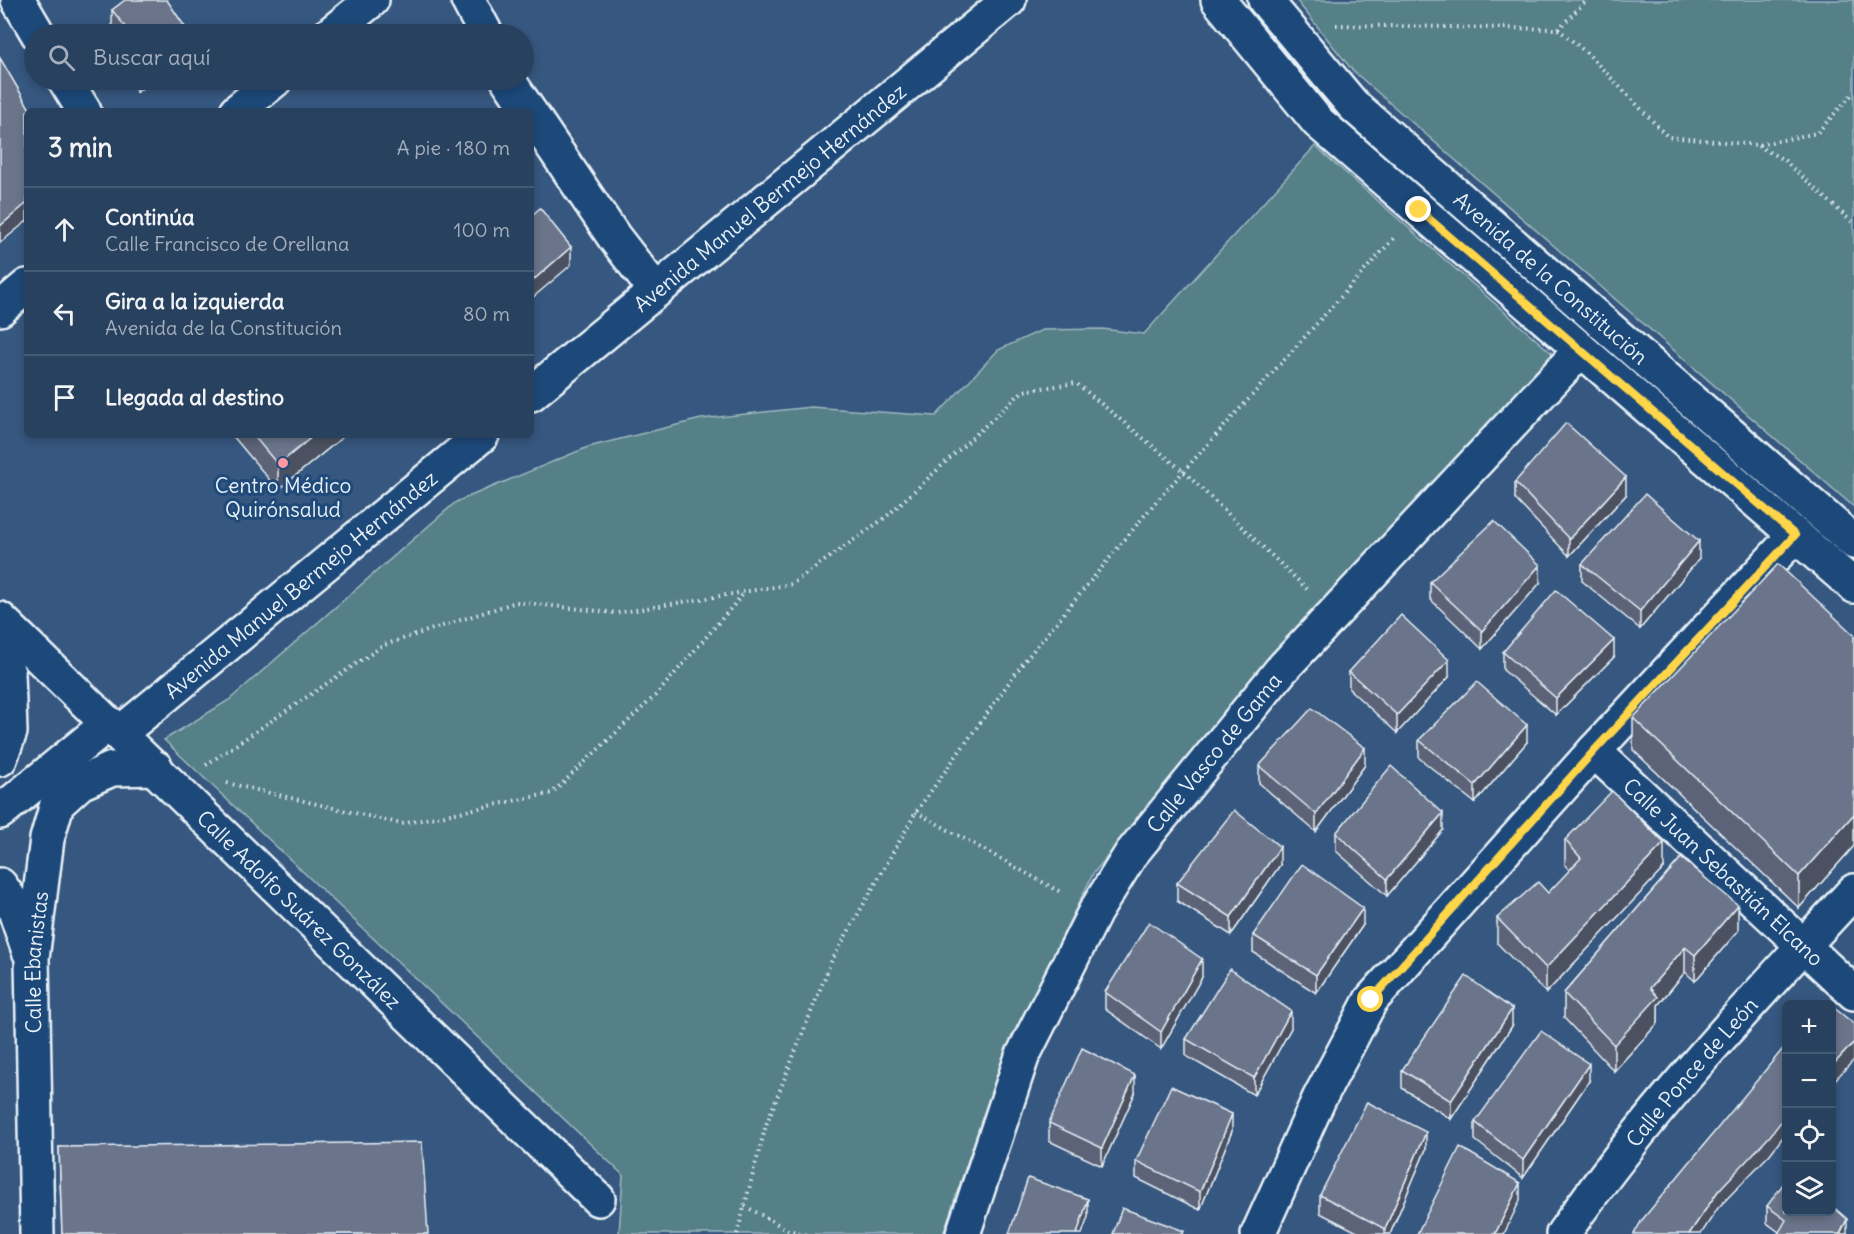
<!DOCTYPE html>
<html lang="es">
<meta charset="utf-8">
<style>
body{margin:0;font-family:Delius,sans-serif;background:#344c68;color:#f1f3f6}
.controls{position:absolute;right:18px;bottom:18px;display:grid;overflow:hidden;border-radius:9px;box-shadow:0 3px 9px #0003}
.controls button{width:54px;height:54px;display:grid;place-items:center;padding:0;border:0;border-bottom:2px solid #445a74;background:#28415f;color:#f1f3f6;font:30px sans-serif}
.stop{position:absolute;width:18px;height:18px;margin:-14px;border:4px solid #ffd54a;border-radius:50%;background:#fff}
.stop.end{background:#ffd54a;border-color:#fff;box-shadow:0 2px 6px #0008}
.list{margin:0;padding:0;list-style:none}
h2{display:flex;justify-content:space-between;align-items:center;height:78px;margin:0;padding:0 24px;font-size:26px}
h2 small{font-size:20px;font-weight:400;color:#a5afbd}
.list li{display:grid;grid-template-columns:39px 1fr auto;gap:18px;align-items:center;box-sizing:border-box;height:84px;padding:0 24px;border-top:2px solid #445a74}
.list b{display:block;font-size:22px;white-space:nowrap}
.list p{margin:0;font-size:20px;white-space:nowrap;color:#a5afbd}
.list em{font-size:20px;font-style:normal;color:#a5afbd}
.icon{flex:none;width:33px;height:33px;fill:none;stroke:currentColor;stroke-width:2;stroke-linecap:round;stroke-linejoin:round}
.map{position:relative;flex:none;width:1854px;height:1234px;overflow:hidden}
.search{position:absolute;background:#28415f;box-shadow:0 3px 9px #0003;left:24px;top:24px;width:510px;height:66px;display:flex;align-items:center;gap:15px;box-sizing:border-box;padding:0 21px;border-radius:33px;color:#a5afbd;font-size:22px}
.panel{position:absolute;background:#28415f;box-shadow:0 3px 9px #0003;left:24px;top:108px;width:510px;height:330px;border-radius:9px}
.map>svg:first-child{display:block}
.green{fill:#568088;stroke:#9fb8c0;stroke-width:1.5}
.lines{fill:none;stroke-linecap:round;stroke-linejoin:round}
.pedestrian-casing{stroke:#e8f1f8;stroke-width:38}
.minor-casing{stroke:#e8f1f8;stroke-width:38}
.path{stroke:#e8f1f8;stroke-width:4;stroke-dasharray:1.5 4.5;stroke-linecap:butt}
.pedestrian{stroke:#1f4a7a;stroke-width:33}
.minor{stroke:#1f4a7a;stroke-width:33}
.wall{fill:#5c6478;stroke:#e8f1f8;stroke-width:1.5}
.shaded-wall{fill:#4b5161;stroke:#e8f1f8;stroke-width:1.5}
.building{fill:#6b748b;stroke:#e8f1f8;stroke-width:1.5}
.route{stroke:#ffd54a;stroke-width:8}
.poi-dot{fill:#ff9aa2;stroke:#1f4a7a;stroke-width:2}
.labels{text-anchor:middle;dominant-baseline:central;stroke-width:6;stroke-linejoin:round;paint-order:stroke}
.street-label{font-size:21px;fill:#e8f1f8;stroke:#1f4a7a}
.poi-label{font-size:21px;fill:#e8f1f8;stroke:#1f4a7a}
</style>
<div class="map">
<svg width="1854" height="1234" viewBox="0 0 1854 1234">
<rect width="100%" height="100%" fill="#36577f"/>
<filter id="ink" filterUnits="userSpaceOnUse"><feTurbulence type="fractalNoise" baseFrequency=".0167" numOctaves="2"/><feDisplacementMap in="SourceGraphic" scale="12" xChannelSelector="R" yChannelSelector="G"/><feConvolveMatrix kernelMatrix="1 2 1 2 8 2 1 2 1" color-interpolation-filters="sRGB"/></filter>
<g filter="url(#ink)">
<g class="green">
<polygon points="1296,0 1854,0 1854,507 1353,71"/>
<polygon points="1315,146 1554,355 1275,651 1093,874 1003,1057 943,1234 619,1234 623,1175 164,740 229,700 456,502 588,447 701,419 811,407 936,416 998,350 1042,330 1102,329 1144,334"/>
</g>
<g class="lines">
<defs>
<g id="pedestrian">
<polyline points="330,34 372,0"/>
<polyline points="237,111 275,80"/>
<polyline points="0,309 27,286"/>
</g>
<g id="minor">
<polyline points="18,0 38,34"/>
<polyline points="468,0 486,34"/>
<polyline points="1218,0 1318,122 1854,586"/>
<path id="s1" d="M1265,0L1353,105L1854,542"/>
<polyline points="65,80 84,111"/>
<polyline points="508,80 529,111"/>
<polyline points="531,114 614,237 656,291"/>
<path id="s2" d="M531,394L1009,0"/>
<path id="s3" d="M0,619L598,1199"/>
<polyline points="0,647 8,673 10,732 0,759"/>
<path id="s4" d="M120,733L482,435"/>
<path id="s5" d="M1594,751L1854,993"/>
<polyline points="0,812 109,723"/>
<polyline points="0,885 12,902 29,951"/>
<path id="s6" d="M37,1234L32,958L47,839L57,804L80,783L112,769L156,768"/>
<path id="s7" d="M963,1234L1022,1057L1095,912L1131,854L1282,669L1581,350"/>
<polyline points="1258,1234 1319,1099 1371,1000 1594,751 1795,535"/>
<path id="s8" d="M1563,1234C1648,1111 1752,1001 1854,891"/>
</g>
</defs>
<use href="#pedestrian" class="pedestrian-casing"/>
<use href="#minor" class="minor-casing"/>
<g class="path">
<polyline points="1336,25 1558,29 1587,0"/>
<polyline points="1558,29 1588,54 1668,137 1758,145 1817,133 1854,92"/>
<polyline points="1758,146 1784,160 1854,224"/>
<polyline points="206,765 384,645 516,602 617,613 792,584 886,517 1023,391 1076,383 1183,471 1307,589"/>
<polyline points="227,783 402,824 552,793 657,694 745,592"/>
<polyline points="916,812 1062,893"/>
<polyline points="745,1206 788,1230 806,1234"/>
<polyline points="737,1234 766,1125 831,962 916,812 1023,663 1154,504 1394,238"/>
</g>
<use href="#pedestrian" class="pedestrian"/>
<use href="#minor" class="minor"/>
</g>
<g class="wall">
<polygon points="112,10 189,34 117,34 112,28"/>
<polygon points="129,80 153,80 137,92"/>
<polygon points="232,435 345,435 278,490"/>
<polygon points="1515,482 1626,495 1569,556 1515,499"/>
<polygon points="1699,559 1640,629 1582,581 1582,564"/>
<polygon points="1430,582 1540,583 1482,649 1430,599"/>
<polygon points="1854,635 1854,846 1799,908 1633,750 1633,718"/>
<polygon points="1503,652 1614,657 1556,715 1503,670"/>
<polygon points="1349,672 1449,677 1397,733 1349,689"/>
<polygon points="1419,740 1527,742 1475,803 1419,758"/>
<polygon points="1365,765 1316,832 1259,783 1259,766"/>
<polygon points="1443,830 1387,896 1336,851 1336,833"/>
<polygon points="1565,840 1664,868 1546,993 1497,943 1497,918 1548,893 1570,871 1565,865"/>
<polygon points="1681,858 1738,931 1695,981 1685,972 1658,1005 1658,1023 1614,1071 1564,1018 1564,993"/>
<polygon points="1280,865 1231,935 1177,901 1177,883"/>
<polygon points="1363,925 1316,993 1253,952 1253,935"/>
<polygon points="1202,977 1161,1049 1105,1009 1105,992"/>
<polygon points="1512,1026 1451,1119 1402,1088 1402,1070"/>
<polygon points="1291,1028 1254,1095 1186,1056 1186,1039"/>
<polygon points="1589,1081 1523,1178 1475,1140 1475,1122"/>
<polygon points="1135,1093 1102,1166 1049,1141 1049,1123"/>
<polygon points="1232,1131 1200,1210 1136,1178 1136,1161"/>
<polygon points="59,1147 428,1234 62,1234"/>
<polygon points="1426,1149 1390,1234 1361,1234 1320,1213 1320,1195"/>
<polygon points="1767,1206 1847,1234 1779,1232 1767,1223"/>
</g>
<g class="shaded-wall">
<polygon points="137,80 153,80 137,92"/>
<polygon points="27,203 27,221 0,243 0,226"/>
<polygon points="571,247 571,265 531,299 531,282"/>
<polygon points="314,435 345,435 278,490 278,465"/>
<polygon points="1626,477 1626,495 1569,556 1569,539"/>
<polygon points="1699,541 1699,559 1640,629 1640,611"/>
<polygon points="1540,565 1540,583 1482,649 1482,631"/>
<polygon points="1614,640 1614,657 1556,715 1556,698"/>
<polygon points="1449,660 1449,677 1397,733 1397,715"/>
<polygon points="1527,725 1527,742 1475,803 1475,785"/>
<polygon points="1365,748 1365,765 1316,832 1316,814"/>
<polygon points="1443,813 1443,830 1387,896 1387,879"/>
<polygon points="1854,814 1854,846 1799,908 1799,876"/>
<polygon points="1664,843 1664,868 1546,993 1546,968"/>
<polygon points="1280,847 1280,865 1231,935 1231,917"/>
<polygon points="1738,905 1738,931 1695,981 1695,955"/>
<polygon points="1363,908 1363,925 1316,993 1316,975"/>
<polygon points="1685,947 1685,972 1658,1005 1658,1023 1614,1071 1614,1045 1650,988"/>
<polygon points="1202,959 1202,977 1161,1049 1161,1032"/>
<polygon points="1512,1009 1512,1026 1451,1119 1451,1101"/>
<polygon points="1291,1011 1291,1028 1254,1095 1254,1078"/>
<polygon points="1854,1042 1854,1060 1832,1083 1832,1066"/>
<polygon points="1589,1064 1589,1081 1523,1178 1523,1160"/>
<polygon points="1135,1075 1135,1093 1102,1166 1102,1148"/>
<polygon points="1232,1114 1232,1131 1200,1210 1200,1192"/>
<polygon points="1786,1115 1786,1133 1770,1154 1718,1208 1701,1234 1689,1234 1718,1191"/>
<polygon points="1426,1132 1426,1149 1390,1234 1385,1234 1385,1229"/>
<polygon points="1520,1183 1520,1200 1504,1234 1495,1234"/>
<polygon points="1088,1199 1088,1217 1082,1234 1077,1234"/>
<polygon points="1847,1219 1847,1234 1840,1234"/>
</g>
<g class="building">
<polygon points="125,0 167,0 189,33 188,34 131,34 112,10"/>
<polygon points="0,58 31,111 27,111 27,203 0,226"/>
<polygon points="540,208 571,247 531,282 531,216"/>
<polygon points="1566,423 1626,477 1569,539 1515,482"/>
<polygon points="253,435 314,435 278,465"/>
<polygon points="1645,494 1699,541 1640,611 1582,564"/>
<polygon points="1494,521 1540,565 1482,631 1430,582"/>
<polygon points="1778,564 1854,635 1854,814 1799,876 1633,718"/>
<polygon points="1556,590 1614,640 1556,698 1503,652"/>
<polygon points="1401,615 1449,660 1397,715 1349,672"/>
<polygon points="1477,682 1527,725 1475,785 1419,740"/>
<polygon points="1312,708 1365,748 1316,814 1259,766"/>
<polygon points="1391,766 1443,813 1387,879 1336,833"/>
<polygon points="1612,791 1664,843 1546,968 1497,918 1538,882 1548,893 1581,858 1565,840"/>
<polygon points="1234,810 1280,847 1231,917 1177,883"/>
<polygon points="1681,858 1738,905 1695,955 1685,947 1650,988 1658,997 1614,1045 1564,993"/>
<polygon points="1302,864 1363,908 1316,975 1253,935"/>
<polygon points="1149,922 1202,959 1161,1032 1105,992"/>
<polygon points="1230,969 1291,1011 1254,1078 1186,1039"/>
<polygon points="1466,976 1512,1009 1451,1101 1402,1070"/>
<polygon points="1824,1000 1830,1005 1820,1005"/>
<polygon points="1832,1006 1854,1024 1854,1042 1832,1066"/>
<polygon points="1541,1031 1589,1064 1523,1160 1475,1122"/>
<polygon points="1786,1045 1786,1115 1770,1136 1718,1191 1689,1234 1634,1234 1642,1220"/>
<polygon points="1082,1048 1135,1075 1102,1148 1049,1123"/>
<polygon points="1171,1086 1232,1114 1200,1192 1136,1161"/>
<polygon points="1367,1102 1426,1132 1385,1229 1320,1195"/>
<polygon points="422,1142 428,1234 62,1234 59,1147"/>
<polygon points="1460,1147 1520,1183 1495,1234 1417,1234"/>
<polygon points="1028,1178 1088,1199 1077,1234 1009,1234"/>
<polygon points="1786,1180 1786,1212 1832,1212 1832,1206 1847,1219 1840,1234 1778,1234 1786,1220 1767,1206"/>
<polygon points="1122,1208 1184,1231 1183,1234 1113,1234"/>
</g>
</g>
<g class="lines" filter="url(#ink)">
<polyline class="route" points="1371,1000 1594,751 1795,535 1419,210"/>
</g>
<circle class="poi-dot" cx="283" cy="463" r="6"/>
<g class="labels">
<g class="street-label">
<text stroke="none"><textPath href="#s2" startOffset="309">Avenida Manuel Bermejo Hernández</textPath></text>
<text stroke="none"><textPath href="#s1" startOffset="400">Avenida de la Constitución</textPath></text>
<text stroke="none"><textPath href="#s4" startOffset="234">Avenida Manuel Bermejo Hernández</textPath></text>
<text stroke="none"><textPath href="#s7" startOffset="548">Calle Vasco de Gama</textPath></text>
<text stroke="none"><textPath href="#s5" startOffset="177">Calle Juan Sebastián Elcano</textPath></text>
<text stroke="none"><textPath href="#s3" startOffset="417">Calle Adolfo Suárez González</textPath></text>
<text stroke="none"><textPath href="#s6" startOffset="272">Calle Ebanistas</textPath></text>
<text stroke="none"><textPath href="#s8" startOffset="207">Calle Ponce de León</textPath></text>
</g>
<g class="poi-label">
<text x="283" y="485">Centro Médico<tspan x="283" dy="24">Quirónsalud</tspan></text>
</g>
</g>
</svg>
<div class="controls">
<button>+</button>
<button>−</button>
<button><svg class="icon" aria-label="locate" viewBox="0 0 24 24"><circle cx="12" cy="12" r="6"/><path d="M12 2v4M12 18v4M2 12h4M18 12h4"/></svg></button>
<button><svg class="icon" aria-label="layers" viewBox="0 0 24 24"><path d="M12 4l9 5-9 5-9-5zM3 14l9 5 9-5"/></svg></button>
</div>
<div class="stop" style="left:1371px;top:1000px"></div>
<div class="stop end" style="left:1419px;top:210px"></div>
<div class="search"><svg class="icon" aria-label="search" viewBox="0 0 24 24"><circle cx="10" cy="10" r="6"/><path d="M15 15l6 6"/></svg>Buscar aquí</div>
<section class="panel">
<h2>3 min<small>A pie · 180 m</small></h2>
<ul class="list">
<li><svg class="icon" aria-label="ahead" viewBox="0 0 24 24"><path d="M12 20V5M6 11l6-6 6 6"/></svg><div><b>Continúa</b><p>Calle Francisco de Orellana</p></div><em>100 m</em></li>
<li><svg class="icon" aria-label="left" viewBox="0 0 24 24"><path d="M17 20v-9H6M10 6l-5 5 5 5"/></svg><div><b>Gira a la izquierda</b><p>Avenida de la Constitución</p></div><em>80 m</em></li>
<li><svg class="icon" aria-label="arrive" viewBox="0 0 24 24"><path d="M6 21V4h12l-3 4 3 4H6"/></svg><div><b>Llegada al destino</b></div></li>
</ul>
</section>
</div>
